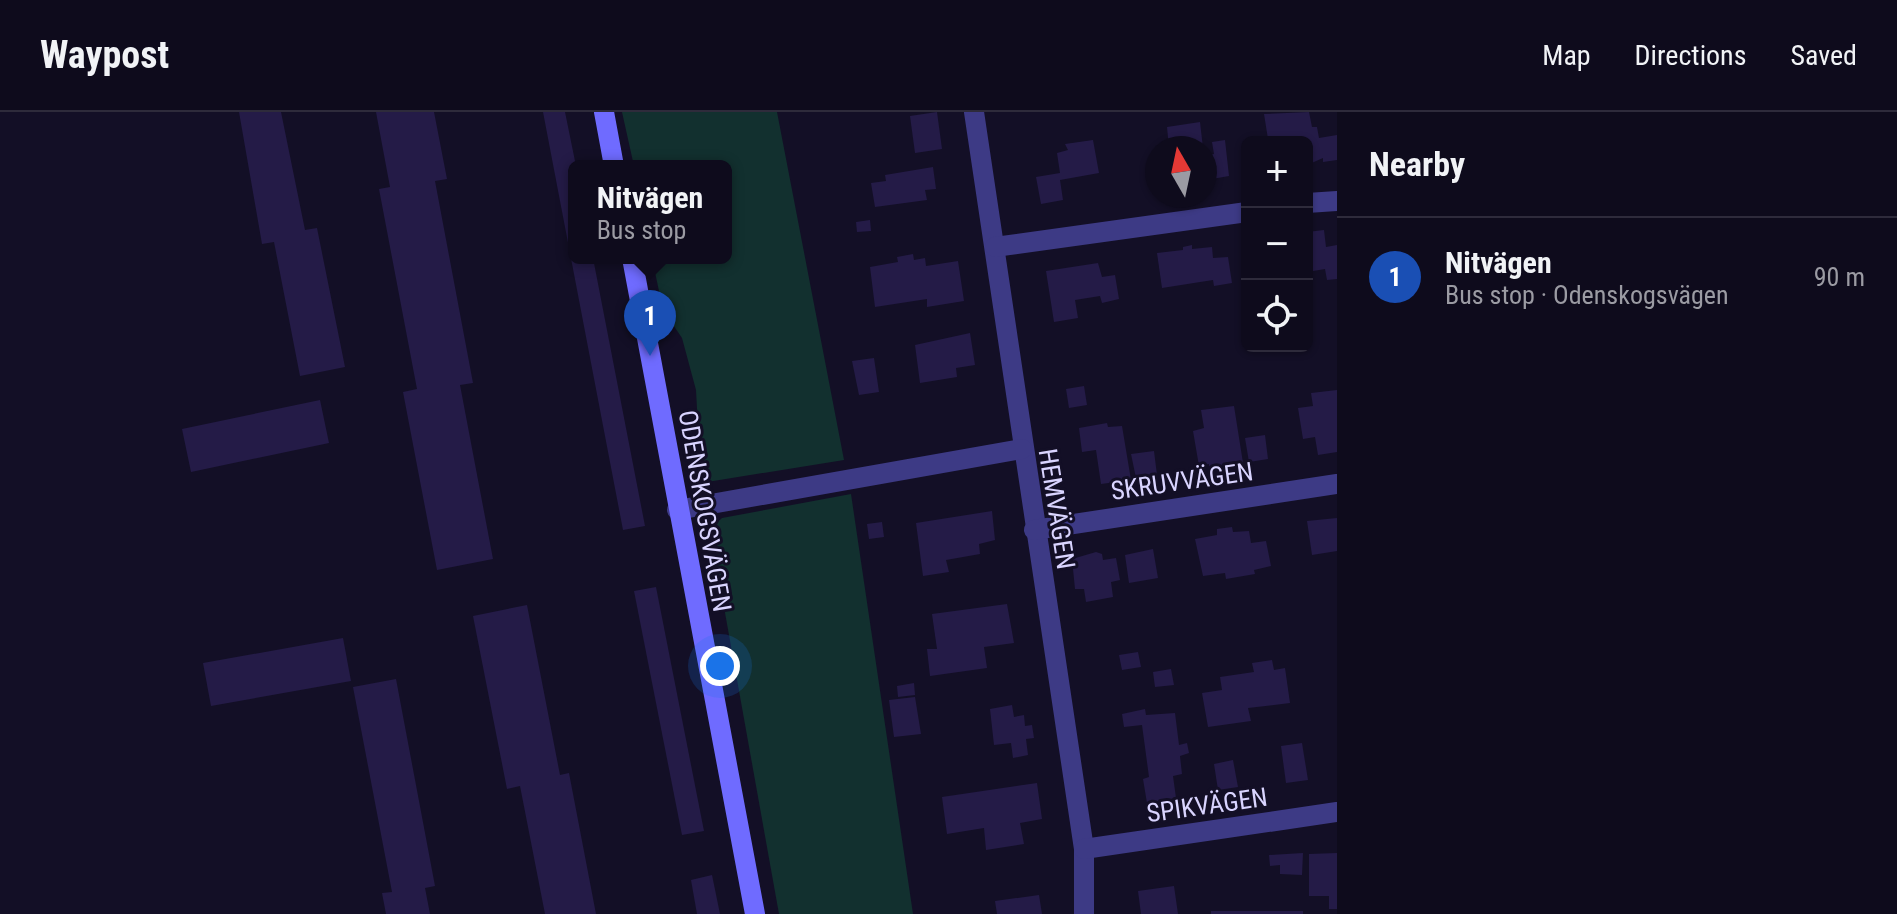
<!DOCTYPE html>
<meta charset="utf-8">
<style>
body{margin:0;font-family:"Roboto Condensed",sans-serif;background:#1c1929;color:#f1f3f6}
.controls{position:absolute;right:24px;top:24px;display:grid;overflow:hidden;border-radius:12px;box-shadow:0 2px 6px #0004}
.controls button{width:72px;height:72px;display:grid;place-items:center;padding:0;border:0;border-bottom:2px solid #2e2b3b;background:#0e0b1c;color:#f1f3f6;font:40px sans-serif}
.compass{position:absolute;left:1145px;top:24px;width:72px;height:72px;border-radius:50%;background:#0e0b1c;box-shadow:0 2px 6px #0004;rotate:351deg}
.you{position:absolute;left:720px;top:554px;width:28px;height:28px;margin:-20px;border:6px solid #fff;border-radius:50%;background:#1a73e8;box-shadow:0 0 0 12px #1a73e833}
.badge{display:grid;place-items:center;width:52px;height:52px;border-radius:50%;background:#2563eb;color:#fff;font-size:26px;font-weight:700}
.pin{position:absolute;translate:-50% -66px;filter:drop-shadow(0 2px 4px #0008)}
.pin::after{content:'';position:absolute;top:42px;width:28px;height:24px;background:inherit;clip-path:polygon(0 0,100% 0,50% 100%)}
.popup{position:absolute;left:568px;top:48px;width:164px;height:104px;box-sizing:border-box;display:grid;place-content:center;border-radius:12px;background:#0e0b1c;filter:drop-shadow(0 2px 6px #0005);font-size:26px;white-space:nowrap;color:#9b9ba3}
.popup b{font-size:30px;color:#f1f3f6}
.popup::after{content:'';position:absolute;left:50%;top:100%;margin-left:-16px;border:16px solid transparent;border-top-color:#0e0b1c}
.list{margin:0;padding:0;list-style:none}
h2{display:flex;justify-content:space-between;align-items:center;height:104px;margin:0;padding:0 32px;font-size:34px}
h2 small{font-size:26px;font-weight:400;color:#9b9ba3}
.list li{display:grid;grid-template-columns:52px 1fr auto;gap:24px;align-items:center;box-sizing:border-box;height:120px;padding:0 32px;border-top:2px solid #2e2b3b}
.list b{display:block;font-size:30px;white-space:nowrap}
.list p{margin:0;font-size:26px;white-space:nowrap;color:#9b9ba3}
.list em{font-size:26px;font-style:normal;color:#9b9ba3}
.icon{flex:none;width:44px;height:44px;fill:none;stroke:currentColor;stroke-width:2;stroke-linecap:round;stroke-linejoin:round}
.map{position:relative;flex:none;width:1337px;height:802px;overflow:hidden}
header{display:flex;align-items:center;gap:48px;box-sizing:border-box;height:112px;padding:0 40px;background:#0e0b1c;border-bottom:2px solid #2e2b3b}
header strong{font-size:38px}
nav{display:flex;gap:44px;margin-inline-start:auto;font-size:28px}
main{display:flex}
aside{flex:1;background:#0e0b1c}
.map>svg:first-child{display:block}
.green{fill:#12302f}
.building{fill:#241b47}
.lines{fill:none;stroke-linecap:round;stroke-linejoin:round}
.street{stroke:#3d3a85;stroke-width:20}
.secondary{stroke:#6f6bff;stroke-width:20}
.labels{text-anchor:middle;dominant-baseline:central;stroke-width:6;stroke-linejoin:round;paint-order:stroke}
.street-label{font-size:26px;fill:#d9d4ff;stroke:#130f26}
</style>
<header>
<strong>Waypost</strong>
<nav><a>Map</a><a>Directions</a><a>Saved</a></nav>
</header>
<main>
<div class="map">
<svg width="1337" height="802" viewBox="0 0 1337 802">
<rect width="100%" height="100%" fill="#130f26"/>
<g class="green">
<polygon points="622,0 777,0 844,348 701,371 696,278 682,226 663,198 652,146 726,146 726,54 634,54"/>
<polygon points="851,382 913,802 779,802 710,417 722,406"/>
</g>
<g class="building">
<polygon points="239,0 281,0 305,118 317,116 345,255 300,264 274,130 262,132"/>
<polygon points="376,0 434,0 447,67 435,69 473,271 460,273 493,447 437,458 403,280 417,277 379,77 390,75"/>
<polygon points="543,0 565,0 576,54 574,146 593,146 645,414 623,418"/>
<polygon points="937,0 942,37 915,41 910,4"/>
<polygon points="1309,0 1312,15 1317,15 1319,26 1337,23 1337,48 1323,50 1323,46 1307,53 1307,30 1268,27 1264,2"/>
<polygon points="1200,10 1203,36 1169,36 1167,15"/>
<polygon points="1093,28 1099,61 1060,68 1063,88 1041,92 1036,65 1060,61 1057,41 1068,38 1065,32"/>
<polygon points="1225,28 1229,64 1212,67 1208,43 1214,42 1212,30"/>
<polygon points="933,55 936,77 925,78 927,88 875,95 871,71 886,69 885,63"/>
<polygon points="870,108 871,119 857,120 856,110"/>
<polygon points="1324,118 1326,135 1337,133 1337,167 1327,168 1325,157 1307,160 1307,120"/>
<polygon points="1192,133 1192,137 1212,135 1213,146 1228,145 1232,171 1214,174 1213,168 1162,176 1157,141 1183,138 1183,135"/>
<polygon points="913,142 914,148 925,146 926,154 958,149 964,189 927,195 927,187 875,195 870,155 898,150 897,145"/>
<polygon points="1098,151 1102,165 1115,163 1119,187 1102,191 1100,184 1075,188 1078,206 1054,210 1046,159"/>
<polygon points="970,221 975,253 956,256 957,265 920,271 915,233"/>
<polygon points="874,246 879,280 859,283 852,249"/>
<polygon points="1084,274 1087,293 1069,296 1066,277"/>
<polygon points="1337,278 1337,340 1318,343 1315,325 1303,327 1298,296 1313,294 1311,281"/>
<polygon points="320,288 329,331 191,360 182,317"/>
<polygon points="1234,294 1243,351 1209,356 1209,352 1199,354 1193,319 1204,316 1201,298"/>
<polygon points="1107,311 1108,315 1122,314 1131,368 1101,372 1096,338 1082,340 1079,316"/>
<polygon points="1265,323 1268,347 1249,350 1245,326"/>
<polygon points="1154,339 1157,363 1136,366 1131,342"/>
<polygon points="992,399 995,428 979,432 980,442 946,448 949,460 923,464 916,411"/>
<polygon points="1337,406 1337,439 1312,443 1307,409"/>
<polygon points="882,410 884,425 869,427 867,412"/>
<polygon points="1232,415 1233,420 1249,419 1251,431 1266,429 1271,454 1254,458 1255,462 1226,467 1225,461 1203,464 1195,427 1217,423 1217,417"/>
<polygon points="1153,437 1158,466 1129,471 1125,443"/>
<polygon points="1096,440 1102,442 1103,448 1116,446 1120,468 1111,470 1113,485 1086,490 1084,477 1075,477 1072,447"/>
<polygon points="656,475 704,719 682,723 634,479"/>
<polygon points="1007,492 1014,531 984,535 987,556 930,564 927,537 937,537 932,502"/>
<polygon points="527,493 560,663 569,661 596,802 545,802 520,674 507,677 473,504"/>
<polygon points="343,526 351,569 211,594 203,551"/>
<polygon points="1138,540 1141,555 1122,558 1119,543"/>
<polygon points="1272,548 1274,558 1285,556 1290,591 1248,596 1251,609 1208,615 1202,581 1222,578 1220,565 1254,560 1252,551"/>
<polygon points="1171,557 1174,573 1155,575 1153,560"/>
<polygon points="396,567 435,774 425,776 430,802 386,802 382,781 392,780 353,575"/>
<polygon points="914,571 915,583 898,585 897,574"/>
<polygon points="915,585 921,622 894,625 889,588"/>
<polygon points="1012,593 1014,605 1024,603 1025,614 1032,613 1034,626 1026,627 1028,643 1013,646 1011,631 994,633 990,597"/>
<polygon points="1145,597 1146,603 1175,601 1179,633 1187,631 1189,641 1180,644 1182,662 1173,664 1176,686 1147,691 1143,667 1149,665 1142,613 1124,615 1122,602"/>
<polygon points="1302,631 1308,668 1286,671 1281,634"/>
<polygon points="1233,648 1238,675 1218,678 1214,652"/>
<polygon points="1037,671 1042,707 1020,711 1024,732 986,738 984,716 947,722 942,685"/>
<polygon points="1303,741 1302,763 1280,762 1280,753 1270,754 1269,743"/>
<polygon points="1337,741 1337,797 1329,797 1329,784 1309,784 1309,742"/>
<polygon points="712,763 720,802 697,802 691,768"/>
<polygon points="1174,774 1178,802 1141,802 1138,779"/>
<polygon points="1039,783 1042,802 997,802 995,789"/>
<rect x="1211" y="799" width="92" height="3"/>
</g>
<g class="lines">
<g class="street">
<polyline points="974,0 1084,737 1084,802"/>
<polyline points="1307,91 1337,89"/>
<polyline points="995,135 1247,100"/>
<polyline points="677,398 1022,337"/>
<polyline points="1034,418 1337,372"/>
<polyline points="1084,737 1337,700"/>
</g>
<g class="secondary">
<polyline points="604,0 614,54"/>
<polyline points="632,146 755,802"/>
</g>
</g>
<g class="labels">
<g class="street-label">
<text transform="translate(1182 369) rotate(-8)">SKRUVVÄGEN</text>
<text transform="translate(1057 397) rotate(81)">HEMVÄGEN</text>
<text transform="translate(705 399) rotate(80)">ODENSKOGSVÄGEN</text>
<text transform="translate(1207 693) rotate(-8)">SPIKVÄGEN</text>
</g>
</g>
</svg>
<div class="controls">
<button>+</button>
<button>−</button>
<button><svg class="icon" aria-label="locate" viewBox="0 0 24 24"><circle cx="12" cy="12" r="6"/><path d="M12 2v4M12 18v4M2 12h4M18 12h4"/></svg></button>
</div>
<svg class="compass" viewBox="-18 -18 36 36"><path d="M0-13l5 13h-10z" fill="#e53935"/><path d="M0 13l5-13h-10z" fill="#9b9ba3"/></svg>
<div class="you"></div>
<div class="pin badge" style="left:650px;top:244px;background:#1a4fb4">1</div>
<div class="popup"><b>Nitvägen</b>Bus stop</div>
</div>
<aside>
<h2>Nearby<small></small></h2>
<ul class="list">
<li><span class="badge" style="background:#1a4fb4">1</span><div><b>Nitvägen</b><p>Bus stop · Odenskogsvägen</p></div><em>90 m</em></li>
</ul>
</aside>
</main>
